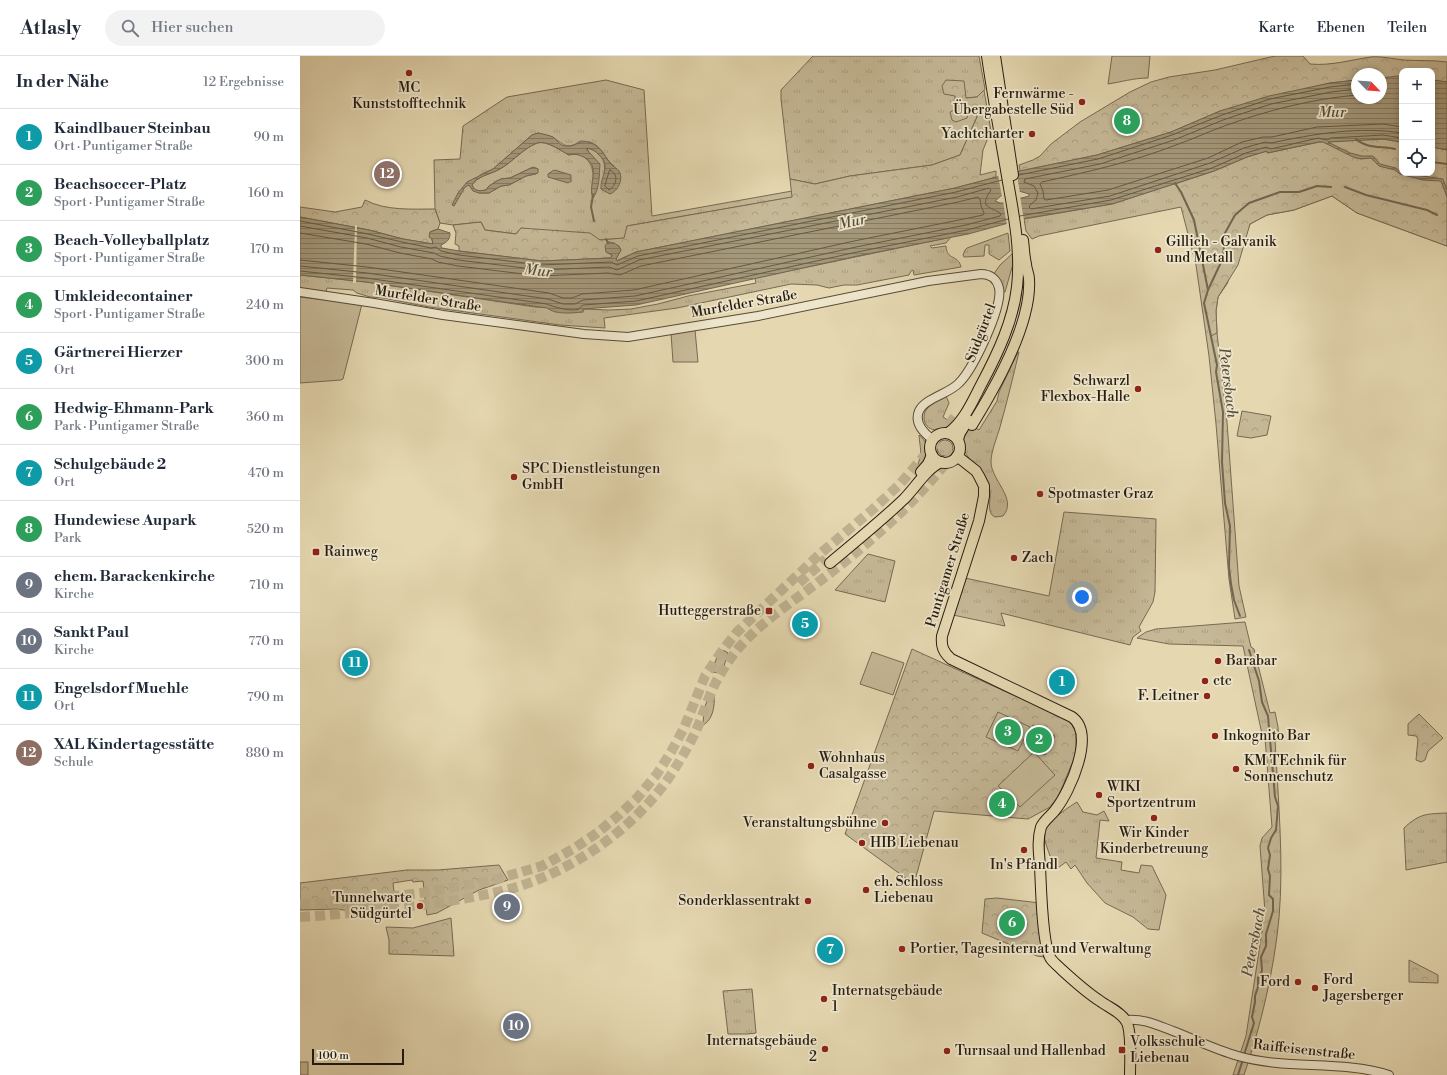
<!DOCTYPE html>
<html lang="de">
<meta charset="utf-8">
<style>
body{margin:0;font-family:"Libre Bodoni",serif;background:#f2f2f3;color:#1f2937}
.controls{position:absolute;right:12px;top:12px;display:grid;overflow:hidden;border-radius:8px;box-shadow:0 2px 6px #0003}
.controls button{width:36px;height:36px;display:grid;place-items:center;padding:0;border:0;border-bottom:1px solid #e0e1e3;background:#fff;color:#1f2937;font:20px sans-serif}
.compass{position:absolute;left:1051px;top:12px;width:36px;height:36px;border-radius:50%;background:#fff;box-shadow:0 2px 6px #0003;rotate:115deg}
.scale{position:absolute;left:12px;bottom:10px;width:92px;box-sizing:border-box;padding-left:4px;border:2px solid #261c10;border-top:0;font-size:11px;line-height:14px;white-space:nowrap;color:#261c10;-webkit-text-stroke:3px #eee6cc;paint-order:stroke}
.you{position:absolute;left:782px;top:541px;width:14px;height:14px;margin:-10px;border:3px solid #fff;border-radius:50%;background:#1a73e8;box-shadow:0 0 0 6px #1a73e833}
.badge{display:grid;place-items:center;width:26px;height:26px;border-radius:50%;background:#8f2418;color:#fff;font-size:13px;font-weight:700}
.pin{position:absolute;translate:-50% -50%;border:2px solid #fff;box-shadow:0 1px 4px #0006}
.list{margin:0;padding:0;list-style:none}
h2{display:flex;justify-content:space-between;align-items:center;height:52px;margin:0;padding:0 16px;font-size:17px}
h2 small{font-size:13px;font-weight:400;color:#747a83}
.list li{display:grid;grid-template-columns:26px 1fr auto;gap:12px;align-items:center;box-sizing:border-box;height:56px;padding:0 16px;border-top:1px solid #e0e1e3}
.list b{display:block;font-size:15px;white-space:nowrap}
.list p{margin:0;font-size:13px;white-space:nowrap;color:#747a83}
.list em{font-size:13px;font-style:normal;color:#747a83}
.icon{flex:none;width:22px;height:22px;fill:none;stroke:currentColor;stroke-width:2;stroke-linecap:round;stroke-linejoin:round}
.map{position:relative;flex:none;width:1147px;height:1019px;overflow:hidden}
header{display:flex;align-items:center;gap:24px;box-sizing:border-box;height:56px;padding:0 20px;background:#fff;border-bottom:1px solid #e0e1e3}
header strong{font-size:19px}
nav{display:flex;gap:22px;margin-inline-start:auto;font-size:14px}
.search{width:280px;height:36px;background:#f2f2f3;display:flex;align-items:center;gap:10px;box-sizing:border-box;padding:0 14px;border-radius:22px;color:#747a83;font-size:15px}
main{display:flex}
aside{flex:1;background:#fff}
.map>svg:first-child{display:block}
.grass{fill:url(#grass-tufts);stroke:#766a53;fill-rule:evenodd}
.forest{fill:url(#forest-crowns);stroke:#766a53}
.garden{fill:#c5b896;stroke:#766a53}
.water{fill:url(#water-rules);stroke:#726650;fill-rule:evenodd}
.pier{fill:#e5d8b1}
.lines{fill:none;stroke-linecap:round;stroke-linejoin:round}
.shore{stroke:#655a45;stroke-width:1}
.stream{stroke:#726650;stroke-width:2}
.major-tunnel{stroke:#bfb291;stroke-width:10;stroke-dasharray:10 5;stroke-linecap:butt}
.minor-casing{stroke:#564b38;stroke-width:10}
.major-casing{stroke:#261c10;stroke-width:12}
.minor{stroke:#eee6cc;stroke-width:8}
.major{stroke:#e5d8b1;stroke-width:10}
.poi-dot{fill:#8f2418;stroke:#eee6cc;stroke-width:1.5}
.labels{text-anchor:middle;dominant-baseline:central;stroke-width:3.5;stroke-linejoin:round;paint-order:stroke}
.poi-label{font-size:14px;fill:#261c10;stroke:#eee6cc;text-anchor:start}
.street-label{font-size:14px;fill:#261c10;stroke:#eee6cc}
.water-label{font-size:15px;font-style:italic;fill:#584e3a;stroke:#eee6cc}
</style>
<header>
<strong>Atlasly</strong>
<div class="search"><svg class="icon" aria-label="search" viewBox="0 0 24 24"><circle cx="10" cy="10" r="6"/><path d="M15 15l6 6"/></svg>Hier suchen</div>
<nav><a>Karte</a><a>Ebenen</a><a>Teilen</a></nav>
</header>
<main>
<aside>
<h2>In der Nähe<small>12 Ergebnisse</small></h2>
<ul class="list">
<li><span class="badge" style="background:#0f9aa8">1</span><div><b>Kaindlbauer Steinbau</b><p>Ort · Puntigamer Straße</p></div><em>90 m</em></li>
<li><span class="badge" style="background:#2e9e5b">2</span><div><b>Beachsoccer-Platz</b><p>Sport · Puntigamer Straße</p></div><em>160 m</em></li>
<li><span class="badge" style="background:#2e9e5b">3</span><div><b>Beach-Volleyballplatz</b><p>Sport · Puntigamer Straße</p></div><em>170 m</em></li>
<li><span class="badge" style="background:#2e9e5b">4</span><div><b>Umkleidecontainer</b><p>Sport · Puntigamer Straße</p></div><em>240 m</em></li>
<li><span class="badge" style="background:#0f9aa8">5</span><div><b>Gärtnerei Hierzer</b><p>Ort</p></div><em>300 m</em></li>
<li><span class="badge" style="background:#2e9e5b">6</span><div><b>Hedwig-Ehmann-Park</b><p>Park · Puntigamer Straße</p></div><em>360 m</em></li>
<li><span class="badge" style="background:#0f9aa8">7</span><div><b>Schulgebäude 2</b><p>Ort</p></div><em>470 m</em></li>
<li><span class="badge" style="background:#2e9e5b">8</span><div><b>Hundewiese Aupark</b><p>Park</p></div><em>520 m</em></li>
<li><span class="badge" style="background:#6b7280">9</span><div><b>ehem. Barackenkirche</b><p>Kirche</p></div><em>710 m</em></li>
<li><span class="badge" style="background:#6b7280">10</span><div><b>Sankt Paul</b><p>Kirche</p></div><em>770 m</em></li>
<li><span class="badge" style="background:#0f9aa8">11</span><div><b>Engelsdorf Muehle</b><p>Ort</p></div><em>790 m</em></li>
<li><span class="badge" style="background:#8d6e63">12</span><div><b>XAL Kindertagesstätte</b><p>Schule</p></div><em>880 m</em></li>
</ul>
</aside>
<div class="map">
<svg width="1147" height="1019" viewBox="0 0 1147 1019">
<defs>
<pattern id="grass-tufts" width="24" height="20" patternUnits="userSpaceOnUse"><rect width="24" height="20" fill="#c5b896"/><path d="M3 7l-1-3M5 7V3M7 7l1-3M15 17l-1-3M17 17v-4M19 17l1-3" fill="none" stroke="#a99e80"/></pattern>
<pattern id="forest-crowns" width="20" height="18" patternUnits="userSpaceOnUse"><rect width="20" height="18" fill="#c5b896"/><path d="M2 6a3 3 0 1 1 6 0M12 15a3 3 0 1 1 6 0" fill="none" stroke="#a99e80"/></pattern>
<pattern id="water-rules" width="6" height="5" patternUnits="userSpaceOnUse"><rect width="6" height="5" fill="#a4987a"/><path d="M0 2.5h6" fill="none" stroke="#857b63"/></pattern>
</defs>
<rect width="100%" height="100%" fill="#e5d8b1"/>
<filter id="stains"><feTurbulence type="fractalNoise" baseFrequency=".005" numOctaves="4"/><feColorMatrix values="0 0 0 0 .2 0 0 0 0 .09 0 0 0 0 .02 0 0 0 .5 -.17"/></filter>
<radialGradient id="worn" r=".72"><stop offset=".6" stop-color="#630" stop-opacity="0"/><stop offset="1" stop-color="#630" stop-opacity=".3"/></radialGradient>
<g class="grass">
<polygon points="513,0 679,0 685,33 677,41 665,42 655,39 656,53 676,55 677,61 660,99 632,109 550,120 515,128 490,123 481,43 481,34"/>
<path d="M306,24L344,34L352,160L492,135L493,141L327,170L325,182L300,184L221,172L216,178L185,174L181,166L153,169L140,167L135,153L134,104L160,103L163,70L207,41ZM238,77C243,79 250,79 254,82C264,89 268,94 280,85C303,85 301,100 314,110L302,126C307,111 306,97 287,92L299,122L293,125C295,110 286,95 269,99C261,95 247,84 237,87C222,93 212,107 198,114C190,118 176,121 172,129C175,136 180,135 186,134L189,130L201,123L210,122L231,112L238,113V114L236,118L226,120L209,129L201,130L189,137H179L171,132L170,130L180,119L193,113L232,79Z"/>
<polygon points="1083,83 1102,86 1102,117 1132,117 1132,91 1147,94 1147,190 1057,157 1032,140 994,154 967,159 950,168 927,228 918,241 916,255 917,277 927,366 939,530 946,561 935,563 929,523 916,368 909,300 896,209 881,151 739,180 732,183 726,175 724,163 812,148 914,115 921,112 1019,86"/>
<polygon points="708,177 710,195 699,204 689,198 689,189 685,189 684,200 664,201 663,199 665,194 667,192"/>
<path d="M651,181L646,187L630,190L632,192L646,190C647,205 658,198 661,211L614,219L613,214L611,215L609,219L557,229H544L529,232L517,229L491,228L377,252L304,262L305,272L260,269L129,251L83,242L70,241L57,237L53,234L27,232L26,236L0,234V219L66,226L235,251L309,254L331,253L358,248L388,240L456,227L455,222Z"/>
<polygon points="712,198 714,198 713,208 705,236 702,236 693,219 700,209"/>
<path d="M718,296H719C713,321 707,346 700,371C697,382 691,395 691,406C691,424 718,443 703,460L695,461C686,457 691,444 690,436C688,411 663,407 662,385C662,380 667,373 669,368L679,374L697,345L699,336Z"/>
<path d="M646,340L649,347L643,361L655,369C646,376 626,378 624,363C624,360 624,357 626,354C630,347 639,344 646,340Z"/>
<path d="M619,379C625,383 631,395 627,403C625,406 621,410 618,413L617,411C623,395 620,394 619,379Z"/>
<circle cx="645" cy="392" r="8"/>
<polygon points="764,456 856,463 855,536 853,546 839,571 841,575 833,581 830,589 701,557 705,570 653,559 665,522 749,540"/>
<polygon points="568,498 595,505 585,546 535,534"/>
<path d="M945,566L951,591L954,593L970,657L975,656L978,671L979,683H975C978,741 984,805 979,862C974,915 961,969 944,1019H933L946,980L965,856L960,790L962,782L972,771L965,682L962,678L943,590L869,588L837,582L846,576L856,573Z"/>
<polygon points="420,594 425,595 428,597 424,610 419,617 413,616 413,611"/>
<path d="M410,637L414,640C415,649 413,664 403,669L404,653Z"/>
<path d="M777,746L783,756L797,759L804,755L809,765L800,764L796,802L822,806L821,814L839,817L841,809L852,810L866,839L859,874L848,873L833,861L805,847L787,827L775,809L771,813L766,806L755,814C753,806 743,784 744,778C746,766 767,752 777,746Z"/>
<path d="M1147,757V806L1106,814L1104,772C1120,757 1127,758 1147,757Z"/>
<polygon points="452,933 456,977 447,978 428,978 423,935"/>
<rect x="0" y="1006" width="8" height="13"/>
</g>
<g class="forest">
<path d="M975,0H1003L1010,8C1031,10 1050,4 1071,1C1081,0 1093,3 1104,4C1119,5 1133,4 1147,6V26L1132,24V15H1102V21L1081,22V18H1057V24L1030,27L920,55L871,76L797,99L720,115L719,109L733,104L740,100L751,88L780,66L830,36L851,26L869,21L915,14Z"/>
<polygon points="646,24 664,25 666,42 677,41 684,34 691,75 683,94 680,119 696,115 696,121 655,132 336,196 316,205 316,203 321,194 319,190 313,187 306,196 312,199 311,202 242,205 159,195 159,190 155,188 156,177 153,169 181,166 185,174 216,178 221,172 290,177 300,184 324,182 327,170 492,141 490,123 515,128 550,120 632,109 660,99 677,61 676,55 669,55 667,62 656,66 652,64 650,56 656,53 655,40 644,38 642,30"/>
<polygon points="1083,83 1102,86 1102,117 1132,117 1132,91 1147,94 1147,190 1057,157 1032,140 994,154 967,159 950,168 938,209 918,241 916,255 917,277 911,280 904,247 908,234 894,164 881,136 875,128 914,115 947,101 967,95 968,97 1019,86"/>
<path d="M65,144C86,155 112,153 135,153L140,167L138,173L130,176L133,188L103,183L69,174L0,161V151L35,156L62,151Z"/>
<polygon points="942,355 971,360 967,379 951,382 937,380"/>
<polygon points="612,593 770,665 776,677 776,698 758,741 750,751 728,763 634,755 614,828 545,778"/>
<polygon points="1119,658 1143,682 1128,695 1125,704 1121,706 1116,704 1118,683 1116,680 1108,679 1108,668"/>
<polygon points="199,809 208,824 179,834 137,857 127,859 123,825 113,826 112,824 93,827 97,862 37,853 0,854 0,827 107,814 138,814"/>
<polygon points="697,842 740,847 744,901 737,900 682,877 685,843"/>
<polygon points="151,862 154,900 89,898 89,884 86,871 113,872"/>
<polygon points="1109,904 1138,919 1138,927 1109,926"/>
</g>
<g class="garden">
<path d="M812,0H850L848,22C834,22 821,26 808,28Z"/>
<polygon points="0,241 62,248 43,323 41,324 0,327"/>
<polygon points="395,274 398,306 373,306 371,277"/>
<polygon points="572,596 604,607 593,639 560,628"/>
<polygon points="698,656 730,671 718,695 686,681"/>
<polygon points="733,669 755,680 745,699 724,688"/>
<polygon points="734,696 755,719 720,751 698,730"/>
<polygon points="692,743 713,746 712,753 691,750"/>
</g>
<g class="water">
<path d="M1098,20L1102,21V86L1083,83L1028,86L1050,97L1062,100H1073L1080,108L1096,112L1102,117L1143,123L1147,134V141L1141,125L1123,124L1100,118L1095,114L1079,110L1071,102L1061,103L1053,101L1023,86H1019L967,97V95L947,101L914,115L812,148L727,162L668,178L557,200L336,249L283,253V256C272,257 256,259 247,252L66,226L0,219V161L69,174L103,183L133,188L132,183L129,181L130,176L138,173L150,177C150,184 147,186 141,189V191L142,192L159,195L242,205L311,202L312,199L306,196L305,190L308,186C313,186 318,188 321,194L316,203L317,205L336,196L655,132L720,115L797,99L871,76L920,55L969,40L1030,27L1057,24V42H1081V22ZM719,135L729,138V140L703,147H700L695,145L702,139Z"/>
<polygon points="1132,24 1147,26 1147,94 1132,91"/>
<path d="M238,77C243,78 248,79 253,81C257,84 259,89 265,90C276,92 279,82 291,87C301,91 304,99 310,107C312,110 317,112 319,115C324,123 318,135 310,138L301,133C300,120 312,111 299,99C296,95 292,93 287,92V94L300,108C299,119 300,132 293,142C287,130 302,110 284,101C279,99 275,97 269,99C261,95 247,84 237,87C222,93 212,107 198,114C190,118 176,121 172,129C175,136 180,135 186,134L189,130L195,126L201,123L210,122L231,112L234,111L238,113V117L226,120L209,129L201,130L189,137H179L173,135L169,129L165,131L154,150L152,149L158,137L167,126L193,113L232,79Z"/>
<polygon points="254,114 271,119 271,125 268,127 248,121 248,118"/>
</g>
<g class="pier">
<polygon points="716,114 720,137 702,141 698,119"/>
<polygon points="720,140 724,165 707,170 703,145"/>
<polygon points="55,169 57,169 56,227 53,227"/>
</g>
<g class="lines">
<g class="shore">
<path d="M1057,33L1031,36L971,48L923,64L874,84L800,108L725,123L724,126L734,130L738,137L736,144L730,149L729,151L731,153L810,140L910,107L944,92L965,86L971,87C1014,78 1059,70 1102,77"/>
<path d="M1057,39C1012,43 969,54 927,69C910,75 893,83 876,89C832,106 787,116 742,126L740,128L743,135L744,143L746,144L808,134L908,102L942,86L963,81H972L1017,71L1083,68L1102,71"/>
<path d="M310,114C319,118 317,129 309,134L305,130Z"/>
<polyline points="719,119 798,103 872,79 922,59 970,43 1030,31 1057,28"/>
<polyline points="720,160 811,144 912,112 946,97 966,91 971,93 1018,82 1027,84 1031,82 1083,79 1102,82"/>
<polyline points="0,165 68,178 102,186 131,192 136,191 141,195 159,199 241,209 311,206 317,209 338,200 656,136 702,124"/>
<path d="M0,170L67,182L101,191L134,197L140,200L158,204L241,214L309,211L317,214L339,204L657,141L689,132L691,134C678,153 691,150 701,158L700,160L666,169L556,191L335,240L283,244L275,248H263L248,243L67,217L0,210"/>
<polyline points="0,177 66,188 100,197 132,203 138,206 158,210 240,220 308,217 320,219 341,210 658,146 678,141 680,143 681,150 684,157 683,159 664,163 554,185 334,234 282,238 272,242 263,242 249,237 67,211 0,204"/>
<path d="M0,215L66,222L247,248C253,251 272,256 279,253C280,251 282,250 283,249L336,245L557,196L667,174L708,163"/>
</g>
<g class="stream">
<path d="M1056,83C1067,93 1081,90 1095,93"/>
<polyline points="1132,106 1147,108"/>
<polyline points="875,127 881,136 894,164 908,234 904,247 917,309 916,316 923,356 922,406 925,447 930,470 929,511 931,528 934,544 940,560"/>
<polyline points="1045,131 1066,139 1127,154 1137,159"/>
<polyline points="293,139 291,151 294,165"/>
<polyline points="306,183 308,187"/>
<polyline points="908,234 923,202 925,177 935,159 949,147 980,136 999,136 1017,130 1031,131"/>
<polyline points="944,999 954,967 952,961 955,946 955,940 958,931 958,922 962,915 961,901 966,890 966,878 973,855 973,843 969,839 970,820 968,813 970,799 968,792 971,782 976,774 978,750 975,741 968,660 962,646 959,625 949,594"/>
<polyline points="938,1019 943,1003"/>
</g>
<g class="major-tunnel">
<polyline points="499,527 526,503"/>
<polyline points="0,848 70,843 121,837 190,825 242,810 273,793 297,777 319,759 337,742 357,718 371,696 384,672 405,620 422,595 437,576 521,497 572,454 599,429 639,383 656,359"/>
<path d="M0,861C46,858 91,853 137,847C173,841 210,836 244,821C293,800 337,766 368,723C378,708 387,693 395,677C403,660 408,641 417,624C425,610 434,596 445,585C470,559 501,540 529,518C569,487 609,452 642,412C653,399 662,384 672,369"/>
</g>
<defs>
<g id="minor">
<path d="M0,236L74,247L143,259L284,278L328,281L458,260L628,225L681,218C690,218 697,223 699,232C703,251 673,314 659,327C649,338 625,342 619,355C614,367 624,377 632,383"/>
<path d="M826,964C843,962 857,969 873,975C894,983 916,994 938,1000C987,1014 1040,1004 1089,1019"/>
</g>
<g id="major">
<polyline points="695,0 713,119"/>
<path d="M672,369C695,332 732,267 729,223C729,218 726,213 726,208C724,200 724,192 723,184"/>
<circle cx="645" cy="392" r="15"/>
<path d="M648,377C664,366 673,344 682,327C698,297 713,265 717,231C721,196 714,160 708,126C701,84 693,42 687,0"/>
<polyline points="658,383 660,377 668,364"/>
<path d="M657,400L676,415L679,420L684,430V440L679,465L642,580C641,590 643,596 651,603L772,661C796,678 770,735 756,753C752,759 744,764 741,771C737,784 739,797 740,810C741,830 742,890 751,903C754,907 759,911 762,914C774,925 786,936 800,945C808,951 821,956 826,965C832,974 830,1007 830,1019"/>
<polyline points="621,416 628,408 632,399"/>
<path d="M530,507C555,486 581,465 604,443C616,431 626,413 641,406"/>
</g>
</defs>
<use href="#minor" class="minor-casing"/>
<use href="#major" class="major-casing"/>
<use href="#minor" class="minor"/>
<use href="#major" class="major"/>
</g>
<g class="poi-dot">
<circle cx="109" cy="17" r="4"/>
<circle cx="782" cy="46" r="4"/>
<circle cx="732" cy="78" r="4"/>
<circle cx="858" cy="194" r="4"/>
<circle cx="838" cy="333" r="4"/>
<circle cx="214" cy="421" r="4"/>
<circle cx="740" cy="438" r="4"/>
<rect x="12" y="492" width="8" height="8" rx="2"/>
<circle cx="714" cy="502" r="4"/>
<rect x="465" y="551" width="8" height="8" rx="2"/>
<circle cx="918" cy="605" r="4"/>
<circle cx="905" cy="625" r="4"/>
<circle cx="907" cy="640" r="4"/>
<circle cx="915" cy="680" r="4"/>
<circle cx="511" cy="710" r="4"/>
<circle cx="936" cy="713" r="4"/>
<circle cx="799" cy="739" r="4"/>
<circle cx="854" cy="762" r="4"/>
<circle cx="585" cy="767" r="4"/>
<circle cx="562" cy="787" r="4"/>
<circle cx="724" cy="794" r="4"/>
<circle cx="566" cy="834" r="4"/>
<circle cx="508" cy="845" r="4"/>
<circle cx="120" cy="850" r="4"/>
<circle cx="602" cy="893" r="4"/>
<circle cx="998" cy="926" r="4"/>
<circle cx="1015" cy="932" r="4"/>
<circle cx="524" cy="943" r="4"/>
<circle cx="525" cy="993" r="4"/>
<rect x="818" y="990" width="8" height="8" rx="2"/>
<circle cx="647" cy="995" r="4"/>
</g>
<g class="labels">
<g class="poi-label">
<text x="109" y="32" text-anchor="middle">MC<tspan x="109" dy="16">Kunststofftechnik</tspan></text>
<text x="774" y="38" text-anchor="end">Fernwärme -<tspan x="774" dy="16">Übergabestelle Süd</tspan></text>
<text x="724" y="78" text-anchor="end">Yachtcharter</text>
<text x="866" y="186">Gillich - Galvanik<tspan x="866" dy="16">und Metall</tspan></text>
<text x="830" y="325" text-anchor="end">Schwarzl<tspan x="830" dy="16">Flexbox-Halle</tspan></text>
<text x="222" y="413">SPC Dienstleistungen<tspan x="222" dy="16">GmbH</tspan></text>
<text x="748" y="438">Spotmaster Graz</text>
<text x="24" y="496">Rainweg</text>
<text x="722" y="502">Zach</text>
<text x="461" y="555" text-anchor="end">Hutteggerstraße</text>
<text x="926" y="605">Barabar</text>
<text x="913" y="625">ctc</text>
<text x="899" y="640" text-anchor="end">F. Leitner</text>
<text x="923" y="680">Inkognito Bar</text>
<text x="519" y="702">Wohnhaus<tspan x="519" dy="16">Casalgasse</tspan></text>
<text x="944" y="705">KM TEchnik für<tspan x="944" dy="16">Sonnenschutz</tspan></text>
<text x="807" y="731">WIKI<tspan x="807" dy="16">Sportzentrum</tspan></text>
<text x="577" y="767" text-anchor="end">Veranstaltungsbühne</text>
<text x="854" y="777" text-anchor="middle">Wir Kinder<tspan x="854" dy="16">Kinderbetreuung</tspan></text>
<text x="570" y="787">HIB Liebenau</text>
<text x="724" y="809" text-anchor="middle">In's Pfandl</text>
<text x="574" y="826">eh. Schloss<tspan x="574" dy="16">Liebenau</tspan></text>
<text x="112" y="842" text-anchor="end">Tunnelwarte<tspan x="112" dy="16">Südgürtel</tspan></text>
<text x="500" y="845" text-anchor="end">Sonderklassentrakt</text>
<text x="610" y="893">Portier, Tagesinternat und Verwaltung</text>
<text x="1023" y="924">Ford<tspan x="1023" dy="16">Jagersberger</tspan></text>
<text x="990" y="926" text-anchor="end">Ford</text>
<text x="532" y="935">Internatsgebäude<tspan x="532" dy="16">1</tspan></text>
<text x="517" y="985" text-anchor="end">Internatsgebäude<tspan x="517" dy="16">2</tspan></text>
<text x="830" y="986">Volksschule<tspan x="830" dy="16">Liebenau</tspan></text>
<text x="655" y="995">Turnsaal und Hallenbad</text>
</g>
<g class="street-label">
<text transform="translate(128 243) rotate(9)">Murfelder Straße</text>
<text transform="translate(444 248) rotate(-10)">Murfelder Straße</text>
<text transform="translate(681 277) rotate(-69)">Südgürtel</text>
<text transform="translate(648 514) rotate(-73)">Puntigamer Straße</text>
<text transform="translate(1004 994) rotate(6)">Raiffeisenstraße</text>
</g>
<g class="water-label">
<text x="1032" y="56">Mur</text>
<text transform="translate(552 166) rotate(-13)">Mur</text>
<text transform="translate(238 215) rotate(6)">Mur</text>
<text transform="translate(928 327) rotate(83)">Petersbach</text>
<text transform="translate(954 886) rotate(-79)">Petersbach</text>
</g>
</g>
<rect width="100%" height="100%" filter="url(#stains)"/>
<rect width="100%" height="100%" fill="url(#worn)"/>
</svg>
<div class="controls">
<button>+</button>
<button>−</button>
<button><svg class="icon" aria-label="locate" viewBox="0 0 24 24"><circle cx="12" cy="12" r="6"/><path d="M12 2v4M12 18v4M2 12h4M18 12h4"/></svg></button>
</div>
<svg class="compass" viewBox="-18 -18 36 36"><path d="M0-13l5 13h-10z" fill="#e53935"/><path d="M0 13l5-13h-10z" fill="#747a83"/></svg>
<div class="scale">100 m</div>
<div class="you"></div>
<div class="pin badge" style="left:762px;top:626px;background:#0f9aa8">1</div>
<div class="pin badge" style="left:739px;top:684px;background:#2e9e5b">2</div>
<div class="pin badge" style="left:708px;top:676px;background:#2e9e5b">3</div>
<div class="pin badge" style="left:702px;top:748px;background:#2e9e5b">4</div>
<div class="pin badge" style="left:505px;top:568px;background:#0f9aa8">5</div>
<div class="pin badge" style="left:712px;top:867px;background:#2e9e5b">6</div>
<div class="pin badge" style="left:530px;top:894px;background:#0f9aa8">7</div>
<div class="pin badge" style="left:827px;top:65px;background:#2e9e5b">8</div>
<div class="pin badge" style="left:207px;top:851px;background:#6b7280">9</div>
<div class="pin badge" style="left:216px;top:970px;background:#6b7280">10</div>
<div class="pin badge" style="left:55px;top:607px;background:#0f9aa8">11</div>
<div class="pin badge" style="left:87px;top:118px;background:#8d6e63">12</div>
</div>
</main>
